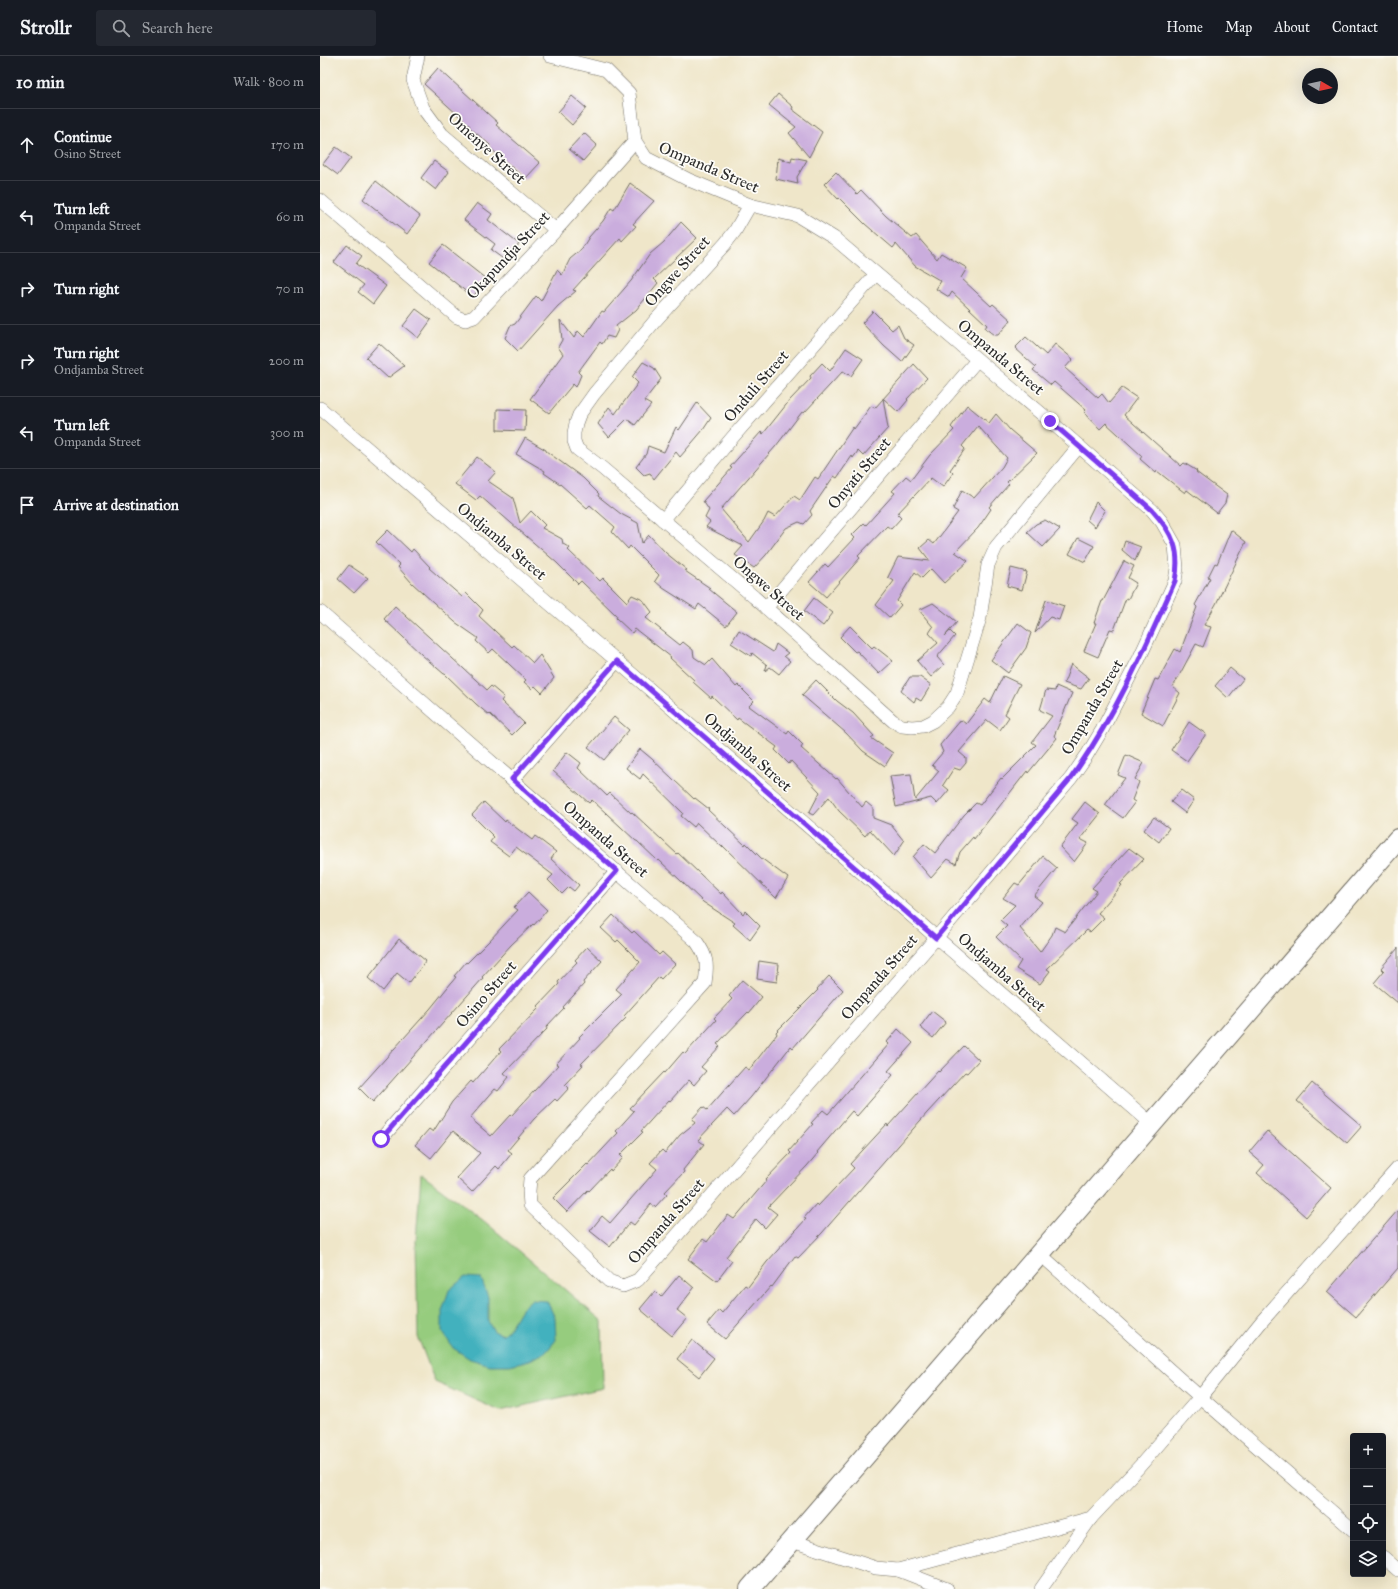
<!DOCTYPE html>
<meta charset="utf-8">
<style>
body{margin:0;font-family:"IM FELL Great Primer",serif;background:#242831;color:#f1f3f6}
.controls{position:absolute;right:12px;bottom:12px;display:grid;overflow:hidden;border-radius:4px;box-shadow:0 4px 16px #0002}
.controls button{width:36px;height:36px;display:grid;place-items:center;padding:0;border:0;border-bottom:1px solid #363941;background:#171b24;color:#f1f3f6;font:20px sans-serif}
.compass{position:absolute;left:982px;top:12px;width:36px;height:36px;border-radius:50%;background:#171b24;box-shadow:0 4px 16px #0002;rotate:99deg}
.stop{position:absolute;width:12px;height:12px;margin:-9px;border:3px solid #7c3aed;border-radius:50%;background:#fff}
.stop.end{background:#7c3aed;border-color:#fff;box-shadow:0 1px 4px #0008}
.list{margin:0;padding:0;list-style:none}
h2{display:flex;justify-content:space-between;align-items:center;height:52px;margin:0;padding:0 16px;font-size:17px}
h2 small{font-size:13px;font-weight:400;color:#9ea1a6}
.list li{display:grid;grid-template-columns:26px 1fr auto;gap:12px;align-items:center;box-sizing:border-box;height:72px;padding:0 16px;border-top:1px solid #363941}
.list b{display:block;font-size:15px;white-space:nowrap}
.list p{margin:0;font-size:13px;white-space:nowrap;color:#9ea1a6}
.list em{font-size:13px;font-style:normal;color:#9ea1a6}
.icon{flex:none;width:22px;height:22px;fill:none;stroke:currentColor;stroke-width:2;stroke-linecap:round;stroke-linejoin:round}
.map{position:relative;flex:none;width:1078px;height:1533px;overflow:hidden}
header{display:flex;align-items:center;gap:24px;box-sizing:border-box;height:56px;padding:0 20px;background:#171b24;border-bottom:1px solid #363941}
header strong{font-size:19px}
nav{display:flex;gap:22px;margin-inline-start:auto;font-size:14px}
.search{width:280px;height:36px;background:#242831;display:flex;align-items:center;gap:10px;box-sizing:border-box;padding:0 14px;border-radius:4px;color:#9ea1a6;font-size:15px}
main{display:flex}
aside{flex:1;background:#171b24}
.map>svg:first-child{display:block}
.green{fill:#96cc7e;stroke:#607c54}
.water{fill:#43b1be;stroke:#376e74}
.building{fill:#caaddd}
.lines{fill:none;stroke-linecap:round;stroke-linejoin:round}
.minor-casing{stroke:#706c62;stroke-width:14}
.primary-casing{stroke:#706c62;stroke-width:22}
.minor{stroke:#fff;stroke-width:13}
.primary{stroke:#fff;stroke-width:20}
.route{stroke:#7c3aed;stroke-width:5}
.labels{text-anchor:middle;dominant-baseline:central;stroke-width:3.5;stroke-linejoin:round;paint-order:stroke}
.street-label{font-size:16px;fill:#2b2b2b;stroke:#fdfcf7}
</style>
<header>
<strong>Strollr</strong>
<div class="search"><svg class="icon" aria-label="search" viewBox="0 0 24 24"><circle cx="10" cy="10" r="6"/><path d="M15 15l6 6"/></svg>Search here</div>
<nav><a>Home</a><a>Map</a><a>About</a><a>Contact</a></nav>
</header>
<main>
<aside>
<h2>10 min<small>Walk · 800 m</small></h2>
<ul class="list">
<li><svg class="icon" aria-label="ahead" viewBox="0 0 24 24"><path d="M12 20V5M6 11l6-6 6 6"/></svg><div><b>Continue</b><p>Osino Street</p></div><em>170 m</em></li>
<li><svg class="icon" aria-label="left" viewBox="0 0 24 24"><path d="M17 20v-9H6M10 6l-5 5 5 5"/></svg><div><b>Turn left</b><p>Ompanda Street</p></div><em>60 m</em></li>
<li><svg class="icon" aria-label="right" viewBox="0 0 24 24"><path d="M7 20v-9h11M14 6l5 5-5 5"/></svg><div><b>Turn right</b></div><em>70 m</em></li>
<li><svg class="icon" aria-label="right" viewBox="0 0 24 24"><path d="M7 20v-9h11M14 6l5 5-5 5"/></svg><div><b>Turn right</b><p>Ondjamba Street</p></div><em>200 m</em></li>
<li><svg class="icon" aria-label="left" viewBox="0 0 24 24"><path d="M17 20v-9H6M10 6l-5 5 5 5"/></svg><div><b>Turn left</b><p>Ompanda Street</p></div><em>300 m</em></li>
<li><svg class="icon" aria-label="arrive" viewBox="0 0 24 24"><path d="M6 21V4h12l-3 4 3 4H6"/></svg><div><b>Arrive at destination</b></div></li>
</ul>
</aside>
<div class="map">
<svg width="1078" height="1533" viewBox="0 0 1078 1533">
<rect width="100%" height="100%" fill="#fdfcf7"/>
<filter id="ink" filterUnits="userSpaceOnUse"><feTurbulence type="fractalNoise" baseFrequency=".025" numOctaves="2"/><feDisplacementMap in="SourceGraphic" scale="8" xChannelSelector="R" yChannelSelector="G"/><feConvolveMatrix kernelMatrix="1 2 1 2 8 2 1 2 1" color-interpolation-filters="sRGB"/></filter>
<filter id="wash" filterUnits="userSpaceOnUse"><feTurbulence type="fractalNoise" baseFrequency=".012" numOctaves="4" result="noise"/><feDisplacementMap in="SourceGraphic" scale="16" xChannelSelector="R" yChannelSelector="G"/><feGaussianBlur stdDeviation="0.9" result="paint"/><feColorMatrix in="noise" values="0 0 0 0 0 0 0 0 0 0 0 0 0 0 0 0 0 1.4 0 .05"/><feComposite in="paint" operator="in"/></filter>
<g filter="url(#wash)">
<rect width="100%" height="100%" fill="#efe6c9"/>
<polygon class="green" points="101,1118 164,1165 282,1265 283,1332 180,1355 115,1326 98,1281 96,1185"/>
<polygon class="water" points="145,1221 161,1222 168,1241 168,1265 174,1275 182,1279 189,1273 201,1253 211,1244 227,1245 235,1262 236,1284 226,1296 210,1304 190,1309 170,1309 150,1303 133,1292 122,1275 122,1255 129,1234"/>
<g id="blocks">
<g class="building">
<polygon points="118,12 178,67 176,69 220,107 205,123 169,91 170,89 149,71 150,70 104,28"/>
<polygon points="458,38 473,51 472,53 502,76 489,101 469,77 476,71 449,49"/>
<polygon points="252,40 266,52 252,69 238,56"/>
<polygon points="264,77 277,89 263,105 249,93"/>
<polygon points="16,91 31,102 18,119 3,108"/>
<polygon points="472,101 487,104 477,121 478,128 456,123 458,102 471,106"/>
<polygon points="114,105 129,116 116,134 101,122"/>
<polygon points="516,116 537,138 541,134 566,160 592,182 596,179 617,203 621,197 647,212 641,222 671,250 673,248 691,264 678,279 674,279 665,272 667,269 632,236 629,241 616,233 621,225 595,210 576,188 573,192 545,168 519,142 518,143 504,128"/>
<polygon points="56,125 100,160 87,178 43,143"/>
<polygon points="310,127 334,145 313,168 316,170 302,185 300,182 253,234 256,235 238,250 198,295 185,282 190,270 195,268 216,240 221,245 237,214 242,219 250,203 261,194 269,181 283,165 291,152 294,154"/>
<polygon points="157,147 172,158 168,164 199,188 186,205 171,194 175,188 144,164"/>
<polygon points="361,166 377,182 334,223 338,227 316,254 296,270 298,274 294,282 287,280 282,288 280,286 258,316 261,319 256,331 253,328 229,357 210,343 243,298 238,291 242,284 240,264 254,282 258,275 264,281 282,255 284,256 311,225 330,198 344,186"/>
<polygon points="27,189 42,200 36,208 66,230 53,248 38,236 44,229 14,206"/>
<polygon points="123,189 166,223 153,241 109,206"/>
<polygon points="96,253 111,264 98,282 83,270"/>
<polygon points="553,255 572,274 578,269 584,282 594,289 582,306 564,290 542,267"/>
<polygon points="706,281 726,299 735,288 753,303 745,312 778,342 782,338 789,347 802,332 817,342 804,359 861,410 864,407 877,415 876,416 907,439 905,447 897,457 867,434 865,437 837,415 836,417 820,403 822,400 786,367 780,373 764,356 766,354 734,326 731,329 713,314 716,311 695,292"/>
<polygon points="59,287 84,310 68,322 46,302"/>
<polygon points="526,292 543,303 531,320 523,315 484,357 482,356 456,390 401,453 429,486 444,465 448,457 455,461 474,440 480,444 495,421 498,423 533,371 534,373 551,350 555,352 594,308 607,322 587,343 588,344 578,356 563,342 568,372 543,400 538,395 533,402 532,400 517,422 514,420 490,455 492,459 484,468 479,466 466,472 446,499 434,512 415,499 423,490 386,471 390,466 385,462 389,454 383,445 412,412 410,411 441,376 443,378 470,344 491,322 490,320 502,307 510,315"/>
<polygon points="323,306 334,312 341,323 324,345 331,349 315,369 307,363 289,381 278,368 289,351 295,358 318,327 312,321"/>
<polygon points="377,347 391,362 383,374 360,401 356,396 334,423 330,417 324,419 316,411 326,398 328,390 344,396 356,371 359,374"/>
<polygon points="647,349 669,367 676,358 690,374 717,397 687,426 689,428 669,451 671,453 658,472 635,496 648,505 624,527 611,513 602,522 595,516 577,545 581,549 570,562 556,549 574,525 568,521 578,501 610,505 600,492 609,484 614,488 638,456 633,453 642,434 654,442 682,411 687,402 658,370 642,390 645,393 630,414 633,417 623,431 611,422 577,458 581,462 571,473 567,470 538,500 540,502 506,541 489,526 505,508 508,511 535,482 532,479 544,467 546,469 575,437 572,435 586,420 591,424 610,399 634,374 631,371"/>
<polygon points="177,353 206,354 205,375 177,374"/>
<polygon points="205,382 226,394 226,395 263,422 279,438 278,440 301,458 318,467 322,487 329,479 346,497 367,514 365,515 390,532 389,533 417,556 406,570 379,548 376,553 343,532 335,525 339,519 310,490 308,493 292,476 295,471 270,449 267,452 240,428 224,417 225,415 196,398"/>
<polygon points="157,401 176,416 168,425 193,442 200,467 211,455 225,469 222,472 242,483 243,488 250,492 248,494 280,525 283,522 307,546 312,539 323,544 332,556 326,562 360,589 363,586 373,594 374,601 386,609 392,603 416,631 418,629 434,645 429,650 467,678 469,675 483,689 481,692 516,723 517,722 542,751 546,746 553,752 553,762 571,769 584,785 574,800 550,774 545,780 519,755 509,741 493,759 489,757 500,736 471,705 469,708 455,694 457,691 418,662 417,664 392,640 391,642 373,626 374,624 350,602 351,601 315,573 312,577 296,562 297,560 261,525 258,528 237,507 160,440 156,444 135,428"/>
<polygon points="776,446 785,455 775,471 767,464"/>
<polygon points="725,464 740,473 723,491 707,476 716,468"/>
<polygon points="68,474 91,496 93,493 110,511 109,512 142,541 146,537 163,554 159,560 192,591 194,589 213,607 220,599 234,622 222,637 215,630 212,633 204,626 206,624 173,593 169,597 156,585 158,582 135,566 92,527 78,511 80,509 56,486"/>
<polygon points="911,474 926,486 896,548 884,569 891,571 883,591 876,588 853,631 860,637 843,670 821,657 835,623 838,624 855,593 860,596 877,551 875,549 890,522 888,521 895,507 897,508"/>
<polygon points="758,482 774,490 765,506 749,498"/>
<polygon points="805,485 821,491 815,505 802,494"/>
<polygon points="804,505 814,510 808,522 816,527 808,543 806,542 794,574 790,573 778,601 764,595 776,567 774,567 782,545 783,545"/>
<polygon points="29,509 48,522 34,537 18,523"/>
<polygon points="691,512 707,516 702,534 687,530"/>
<polygon points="494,542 513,557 503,570 484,555"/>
<polygon points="726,544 744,550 739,564 730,561 715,577"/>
<polygon points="613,547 637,566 625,580 630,575 635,580 617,601 624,609 611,621 597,605 618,587 609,577 613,571 599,554"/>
<polygon points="75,550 167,634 171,630 184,641 181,645 204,667 192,679 170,658 169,659 156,648 125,618 124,618 102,599 64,563"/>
<polygon points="698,567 711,577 706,592 688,617 671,604"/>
<polygon points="530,570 552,592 554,590 573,605 559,618 537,595 535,596 520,581"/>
<polygon points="419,574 453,596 456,588 468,597 464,600 470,605 459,618 450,611 445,615 447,609 432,597 431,600 411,587"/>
<polygon points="751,608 769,622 761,633 744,627"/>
<polygon points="910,612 923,623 908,642 895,630"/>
<polygon points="683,620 700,628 685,658 689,661 680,674 667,664 639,696 646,702 646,707 640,714 634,712 623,729 629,734 617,748 611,742 576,751 570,720 591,718 595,744 619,715 612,709 623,696 620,689 641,664 646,668 665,643 670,647"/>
<polygon points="590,621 600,621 611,629 601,645 596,642 594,646 581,635"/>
<polygon points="496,624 517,645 533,657 554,680 551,682 573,697 565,710 543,695 526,677 482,639"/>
<polygon points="736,630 752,637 734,680 737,682 708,717 707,715 654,783 653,781 640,796 636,808 628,803 611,822 593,801 604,788 615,797 644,759 656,747 660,749 681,722 682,723 716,689 712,686 732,660 720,654 726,634 735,635"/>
<polygon points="294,661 309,674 284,704 268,691"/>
<polygon points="869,666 886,678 867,705 851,694"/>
<polygon points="320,693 332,703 374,743 375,742 389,753 388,754 425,789 426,787 441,802 468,822 456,842 403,790 402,791 377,767 374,771 361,760 363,757 323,718 320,723 306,712"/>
<polygon points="247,696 261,707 258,712 287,740 290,737 311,757 312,756 357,798 358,797 401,838 402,836 423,858 425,855 440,870 430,884 413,869 415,867 383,846 339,804 338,805 317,785 316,785 272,744 269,747 233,715"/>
<polygon points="806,699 824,707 815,723 819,726 812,744 815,746 803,762 785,749 805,722 798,719"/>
<polygon points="861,734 874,744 865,757 851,746"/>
<polygon points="164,746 185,766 186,764 212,784 215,780 236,796 231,803 259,829 254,835 249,831 242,838 228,824 233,819 196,791 189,800 170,786 174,781 152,759"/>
<polygon points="765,746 780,758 760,783 768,787 754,806 740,791 758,767 752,763"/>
<polygon points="834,761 849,772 839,786 824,774"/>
<polygon points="809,792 824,803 800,828 802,829 778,857 784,862 770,876 767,874 727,913 730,915 720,928 696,913 701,905 676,881 687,870 680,864 695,849 683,842 695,827 699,829 723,800 737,812 714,840 722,846 700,872 720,896 732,879 735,871 745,876 777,835 772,832"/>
<polygon points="208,836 227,854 214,869 213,868 191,889 162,921 163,922 53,1046 39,1032 110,953 136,921 134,920 146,906 147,907 169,885 198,854 194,851"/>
<polygon points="293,859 312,877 314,875 339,899 342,896 355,908 341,923 339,921 304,960 306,962 261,1008 263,1009 245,1028 249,1032 237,1045 235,1043 214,1063 188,1094 192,1097 179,1113 176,1110 152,1136 137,1122 160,1097 133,1075 111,1102 95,1089 109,1073 113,1076 132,1046 151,1025 153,1027 181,995 179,993 219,952 217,951 239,928 238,926 257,906 255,904 267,891 282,905 263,926 264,928 243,951 244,952 226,971 227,973 184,1017 189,1021 178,1035 175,1033 150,1062 171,1080 190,1059 191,1060 238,1009 236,1008 260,982 259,981 302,938 296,933 320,906 298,884 296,886 281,872"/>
<polygon points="79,883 106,905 89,927 77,917 63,935 48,922"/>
<polygon points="1078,892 1078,947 1054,927 1064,915 1061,912"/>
<polygon points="439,905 459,908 457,926 437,923"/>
<polygon points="509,920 523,934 473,992 471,990 431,1041 414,1060 407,1053 378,1084 384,1088 363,1114 364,1116 345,1136 347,1138 335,1151 331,1148 314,1169 310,1166 290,1191 270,1175 282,1160 290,1167 337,1113 330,1107 342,1094 345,1097 360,1079 375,1067 372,1063 383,1051 387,1054 425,1011 429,1014 457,978 456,976 498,934 497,933"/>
<polygon points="422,924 442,941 429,957 428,956 397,988 400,990 381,1011 386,1015 374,1029 369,1024 350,1045 349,1044 321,1075 323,1076 300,1099 303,1102 291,1115 290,1113 269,1135 268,1134 247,1156 233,1142 267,1108 268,1109 298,1077 296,1075 314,1055 310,1052 344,1016 345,1017 363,996 365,998 396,964 394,962 412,943 409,940"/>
<polygon points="612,955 626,966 613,982 600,971"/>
<polygon points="578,973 593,987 568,1015 573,1019 537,1060 532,1055 497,1096 498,1097 487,1110 448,1151 457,1158 445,1172 436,1163 406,1201 412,1205 397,1225 368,1203 383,1183 387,1186 408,1159 414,1163 447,1124 446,1123 471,1097 469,1095 493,1068 491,1067 503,1054 508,1058 569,988 567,986"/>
<polygon points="644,990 659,1004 647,1017 645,1016 607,1057 502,1177 478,1202 475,1200 452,1231 451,1230 405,1283 387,1268 399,1254 402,1257 425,1229 428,1231 447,1206 486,1163 484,1162 496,1148 498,1150 534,1112 530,1108 542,1095 567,1068 568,1070 618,1015 619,1016"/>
<polygon points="992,1027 1042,1070 1027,1087 977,1045"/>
<polygon points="947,1075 1011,1132 986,1161 937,1117 944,1109 929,1096"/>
<polygon points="1078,1154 1078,1212 1036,1261 1007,1236"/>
<polygon points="359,1219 374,1232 357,1254 367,1262 352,1280 320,1253 335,1235 341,1241"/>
<polygon points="372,1284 394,1302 379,1321 357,1303"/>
</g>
</g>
</g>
<g filter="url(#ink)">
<use href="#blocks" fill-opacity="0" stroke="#706c62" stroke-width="1"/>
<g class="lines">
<defs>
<g id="minor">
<polyline points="98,0 93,24 103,52 122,78 236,174"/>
<polyline points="0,144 137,261 145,264 154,261 236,174 315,85"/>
<polyline points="430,149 415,175 405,188 334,266 274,338 259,359 256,367 254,377 254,385 257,393 282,412 434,541 573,665 582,670 592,671 603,670 613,665 628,651 637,637 660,562 668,509 676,491 759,390"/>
<polyline points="0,352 297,605 832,1068"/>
<polyline points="343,464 412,382 556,218"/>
<polyline points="446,552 657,304"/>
<path d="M0,556L376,885C387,900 388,908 385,927L210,1123L209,1135L210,1149L289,1225L303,1230L318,1224L616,882L751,722L767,699L782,674L819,603L855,525L857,512L855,489L842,466L832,454L730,365L514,182L478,160L430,149L369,124L326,102L315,85L309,37L286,14L230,0"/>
<polyline points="193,723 297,605"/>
<polyline points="61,1083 297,815"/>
<polyline points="720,1198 880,1341 1033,1474"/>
<polyline points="472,1485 556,1512 578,1514 771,1462 819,1411 880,1341 942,1265 1078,1112"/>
<polyline points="1063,1501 1078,1514"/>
<polyline points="578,1514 627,1533"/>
<polyline points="721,1533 771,1462"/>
</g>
<polyline id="primary" points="430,1533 1078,783"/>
</defs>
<use href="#minor" class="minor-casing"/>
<use href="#primary" class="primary-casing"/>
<use href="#minor" class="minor"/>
<use href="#primary" class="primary"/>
</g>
</g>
<g class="lines" filter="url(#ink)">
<path class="route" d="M61,1083L297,815L192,723L297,605L616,882L751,722C794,662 825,593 855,525C861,494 853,477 832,454L730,365"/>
</g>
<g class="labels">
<g class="street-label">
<text transform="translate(167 92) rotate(42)">Omenye Street</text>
<text transform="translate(389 111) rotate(23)">Ompanda Street</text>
<text transform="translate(188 199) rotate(-47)">Okapundja Street</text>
<text transform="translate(357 215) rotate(-48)">Ongwe Street</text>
<text transform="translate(681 301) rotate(40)">Ompanda Street</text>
<text transform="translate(436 330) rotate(-49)">Onduli Street</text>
<text transform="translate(539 417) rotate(-50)">Onyati Street</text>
<text transform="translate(182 485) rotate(40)">Ondjamba Street</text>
<text transform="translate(449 532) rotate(41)">Ongwe Street</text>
<text transform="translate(772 651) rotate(-60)">Ompanda Street</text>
<text transform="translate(428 696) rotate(41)">Ondjamba Street</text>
<text transform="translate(286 783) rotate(41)">Ompanda Street</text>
<text transform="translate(682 916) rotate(41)">Ondjamba Street</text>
<text transform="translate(559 921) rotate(-49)">Ompanda Street</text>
<text transform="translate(166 938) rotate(-49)">Osino Street</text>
<text transform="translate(346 1165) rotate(-49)">Ompanda Street</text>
</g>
</g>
</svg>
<div class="controls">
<button>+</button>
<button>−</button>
<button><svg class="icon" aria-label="locate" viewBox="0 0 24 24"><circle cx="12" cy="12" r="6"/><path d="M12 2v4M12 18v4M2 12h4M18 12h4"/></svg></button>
<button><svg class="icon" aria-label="layers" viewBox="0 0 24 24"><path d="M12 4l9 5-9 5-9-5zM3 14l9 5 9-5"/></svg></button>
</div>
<svg class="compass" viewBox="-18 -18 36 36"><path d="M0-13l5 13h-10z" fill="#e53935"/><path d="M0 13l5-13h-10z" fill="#9ea1a6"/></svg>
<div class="stop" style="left:61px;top:1083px"></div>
<div class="stop end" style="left:730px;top:365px"></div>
</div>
</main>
